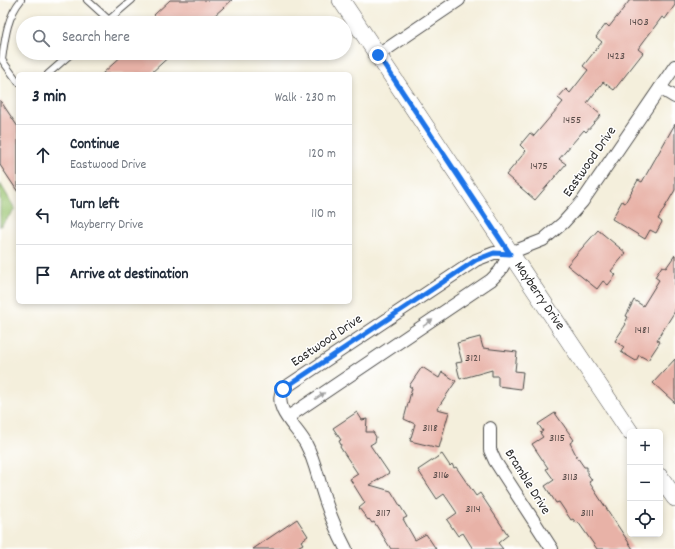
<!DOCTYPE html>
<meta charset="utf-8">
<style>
body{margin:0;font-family:Dekko,sans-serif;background:#f2f2f3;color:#1f2937}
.controls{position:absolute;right:12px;bottom:12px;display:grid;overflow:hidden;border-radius:6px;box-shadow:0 2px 6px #0003}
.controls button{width:36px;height:36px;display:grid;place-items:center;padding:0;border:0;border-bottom:1px solid #e0e1e3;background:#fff;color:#1f2937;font:20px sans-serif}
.stop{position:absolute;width:12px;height:12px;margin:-9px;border:3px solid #1a73e8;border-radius:50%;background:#fff}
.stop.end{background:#1a73e8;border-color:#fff;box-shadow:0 1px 4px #0008}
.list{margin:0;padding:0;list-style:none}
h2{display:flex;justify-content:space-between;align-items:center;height:52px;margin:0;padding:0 16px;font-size:17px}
h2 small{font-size:13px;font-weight:400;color:#747a83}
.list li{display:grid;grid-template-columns:26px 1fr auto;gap:12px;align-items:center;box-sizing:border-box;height:60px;padding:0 16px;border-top:1px solid #e0e1e3}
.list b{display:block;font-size:15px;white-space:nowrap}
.list p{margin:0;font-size:13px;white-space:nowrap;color:#747a83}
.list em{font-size:13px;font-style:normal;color:#747a83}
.icon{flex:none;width:22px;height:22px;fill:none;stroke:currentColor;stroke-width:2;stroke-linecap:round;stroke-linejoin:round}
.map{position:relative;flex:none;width:675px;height:549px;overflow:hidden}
.search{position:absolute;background:#fff;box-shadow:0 2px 6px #0003;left:16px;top:16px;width:336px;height:44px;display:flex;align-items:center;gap:10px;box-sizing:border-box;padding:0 14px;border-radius:22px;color:#747a83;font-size:15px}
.panel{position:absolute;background:#fff;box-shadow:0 2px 6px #0003;left:16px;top:72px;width:336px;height:232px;border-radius:6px}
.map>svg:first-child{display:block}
.green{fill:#9bc572;stroke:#63784e}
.building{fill:#e8b2a7}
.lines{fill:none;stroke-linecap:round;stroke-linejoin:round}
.lane-casing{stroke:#494846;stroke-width:8}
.street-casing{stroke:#494846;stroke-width:14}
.secondary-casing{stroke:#494846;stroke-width:18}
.lane{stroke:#fff;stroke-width:6}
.street{stroke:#fff;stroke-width:12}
.secondary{stroke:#fff;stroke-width:17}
.oneway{fill:#a0a0a0}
.route{stroke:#1a73e8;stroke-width:5}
.labels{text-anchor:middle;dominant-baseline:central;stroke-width:3;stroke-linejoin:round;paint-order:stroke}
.number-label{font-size:12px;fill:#5a4d4a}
.street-label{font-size:14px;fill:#2b2b2b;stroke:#fff}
</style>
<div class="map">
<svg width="675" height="549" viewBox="0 0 675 549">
<rect width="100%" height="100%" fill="#fff"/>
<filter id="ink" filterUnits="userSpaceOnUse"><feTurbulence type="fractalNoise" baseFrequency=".025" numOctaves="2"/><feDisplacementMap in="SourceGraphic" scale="8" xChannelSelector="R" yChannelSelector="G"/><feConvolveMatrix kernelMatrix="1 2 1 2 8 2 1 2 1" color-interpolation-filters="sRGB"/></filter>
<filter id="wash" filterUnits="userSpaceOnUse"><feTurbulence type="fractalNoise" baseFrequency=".012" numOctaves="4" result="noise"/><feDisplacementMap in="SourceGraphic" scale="16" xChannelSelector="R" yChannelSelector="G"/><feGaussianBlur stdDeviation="0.9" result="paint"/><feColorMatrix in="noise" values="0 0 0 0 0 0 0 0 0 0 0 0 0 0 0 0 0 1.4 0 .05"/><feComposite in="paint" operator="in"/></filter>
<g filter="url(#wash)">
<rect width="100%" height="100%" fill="#f4efdc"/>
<polygon class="green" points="0,183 15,209 0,227"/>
<g id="blocks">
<g class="building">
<polygon points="170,0 232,0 206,23 161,23 154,15"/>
<polygon points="630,0 675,0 675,5 665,19 662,17 638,49 643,53 614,90 603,82 587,103 601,115 586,132 584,130 559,159 566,164 535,200 506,175 526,151 520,145 530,133 534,136 563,102 558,98 566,89 570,93 588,70 583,66 602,42 596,37 606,24 609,27"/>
<polygon points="125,53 173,53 150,74 102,74"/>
<polygon points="0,100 18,127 18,192 0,165"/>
<polygon points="675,124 675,190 658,219 662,222 656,233 650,230 645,239 612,219 622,201 625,203 638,180 642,182"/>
<polygon points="598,230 626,253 611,271 616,275 608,285 603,281 597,289 567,265"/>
<polygon points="675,255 675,311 657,340 660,342 648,360 639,355 636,361 621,352 624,347 615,341 626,324 625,323 628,317 626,316 634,300 643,306 659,280 655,277 662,266 666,268"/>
<polygon points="480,337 483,348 517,352 515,371 523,372 521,389 498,386 498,376 492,376 492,370 460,379 456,363 462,362 457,343"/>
<polygon points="675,359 675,403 653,383"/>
<polygon points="422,367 439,378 442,372 456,381 437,409 449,412 439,448 410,441 415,424 404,419 412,388 409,386"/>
<polygon points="357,412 362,420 367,419 366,432 373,432 376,437 375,442 370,445 389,473 370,485 391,491 407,517 403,519 415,540 426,534 436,549 391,549 374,522 372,523 369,519 368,520 359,508 365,503 350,479 358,474 340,447 341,445 339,441 341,440 333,428"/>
<polygon points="555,413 574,440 570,443 577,457 584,467 587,467 587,473 592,480 589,482 633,549 597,549 578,522 576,523 573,519 571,520 559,502 556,503 545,486 554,480 546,469 548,468 532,444 543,437 540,433 543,431 538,424"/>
<polygon points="442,454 450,466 452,464 454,468 456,467 476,496 480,493 508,535 498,543 503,549 473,549 463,533 458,536 447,520 457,513 444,494 437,499 418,470"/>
<polygon points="297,519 308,536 301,541 303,544 294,549 253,549"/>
</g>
</g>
</g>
<g filter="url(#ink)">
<use href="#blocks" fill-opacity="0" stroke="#494846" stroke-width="1"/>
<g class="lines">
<defs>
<g id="lane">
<polyline points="87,0 109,20"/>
<polyline points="105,23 132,0"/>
<polyline points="48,74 72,53"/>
<path d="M18,82L2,60C5,38 7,17 21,0"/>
</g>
<g id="street">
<polyline points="378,55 459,0"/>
<polyline points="660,88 675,97"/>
<polyline points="288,417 491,280 500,271 510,253"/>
<polyline points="490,428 490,450 495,461 552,549"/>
<path d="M346,549C336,530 328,510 322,490C317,474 314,459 306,444C297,427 272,409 283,389L476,260L494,253H510L543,240L563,223L582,202L675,66"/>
</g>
<g id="secondary">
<polyline points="341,0 630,432"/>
<polyline points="660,477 675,498"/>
</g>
</defs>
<use href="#lane" class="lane-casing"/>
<use href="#street" class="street-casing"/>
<use href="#secondary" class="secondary-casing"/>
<use href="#lane" class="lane"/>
<use href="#street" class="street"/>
<use href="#secondary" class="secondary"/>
</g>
<defs><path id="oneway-solid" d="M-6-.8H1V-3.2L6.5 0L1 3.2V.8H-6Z"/></defs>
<g class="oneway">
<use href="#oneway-solid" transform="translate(428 323) rotate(-34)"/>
<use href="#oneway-solid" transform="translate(320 396) rotate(-34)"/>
</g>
</g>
<g class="lines" filter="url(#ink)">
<polyline class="route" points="283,389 476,260 494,253 510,254 378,55"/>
</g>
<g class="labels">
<g class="number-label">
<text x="639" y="22">1403</text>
<text x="616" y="56">1423</text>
<text x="572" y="120">1455</text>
<text x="539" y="166">1475</text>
<text x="642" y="330">1481</text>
<text x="473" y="358">3121</text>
<text x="430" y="428">3118</text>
<text x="557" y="438">3115</text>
<text x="441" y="475">3116</text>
<text x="570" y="477">3113</text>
<text x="473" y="509">3114</text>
<text x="383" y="513">3117</text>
<text x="587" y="513">3111</text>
</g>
<g class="street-label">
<text transform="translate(590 162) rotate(-55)">Eastwood Drive</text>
<text transform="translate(539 296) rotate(56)">Mayberry Drive</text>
<text transform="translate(327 341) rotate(-34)">Eastwood Drive</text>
<text transform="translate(527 482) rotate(58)">Bramble Drive</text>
</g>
</g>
</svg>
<div class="controls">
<button>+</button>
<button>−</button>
<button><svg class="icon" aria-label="locate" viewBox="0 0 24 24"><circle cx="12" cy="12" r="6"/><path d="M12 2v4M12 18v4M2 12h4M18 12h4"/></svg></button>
</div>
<div class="stop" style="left:283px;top:389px"></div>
<div class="stop end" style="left:378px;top:55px"></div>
<div class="search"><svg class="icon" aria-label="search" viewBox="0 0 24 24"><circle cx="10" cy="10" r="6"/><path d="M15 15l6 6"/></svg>Search here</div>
<section class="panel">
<h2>3 min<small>Walk · 230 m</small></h2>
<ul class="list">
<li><svg class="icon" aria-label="ahead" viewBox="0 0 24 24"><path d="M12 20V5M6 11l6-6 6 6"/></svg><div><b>Continue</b><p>Eastwood Drive</p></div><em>120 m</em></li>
<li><svg class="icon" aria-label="left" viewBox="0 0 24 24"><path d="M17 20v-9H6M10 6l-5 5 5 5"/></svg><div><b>Turn left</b><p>Mayberry Drive</p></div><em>110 m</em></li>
<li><svg class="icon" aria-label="arrive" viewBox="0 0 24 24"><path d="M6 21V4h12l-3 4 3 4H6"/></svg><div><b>Arrive at destination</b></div></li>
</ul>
</section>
</div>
